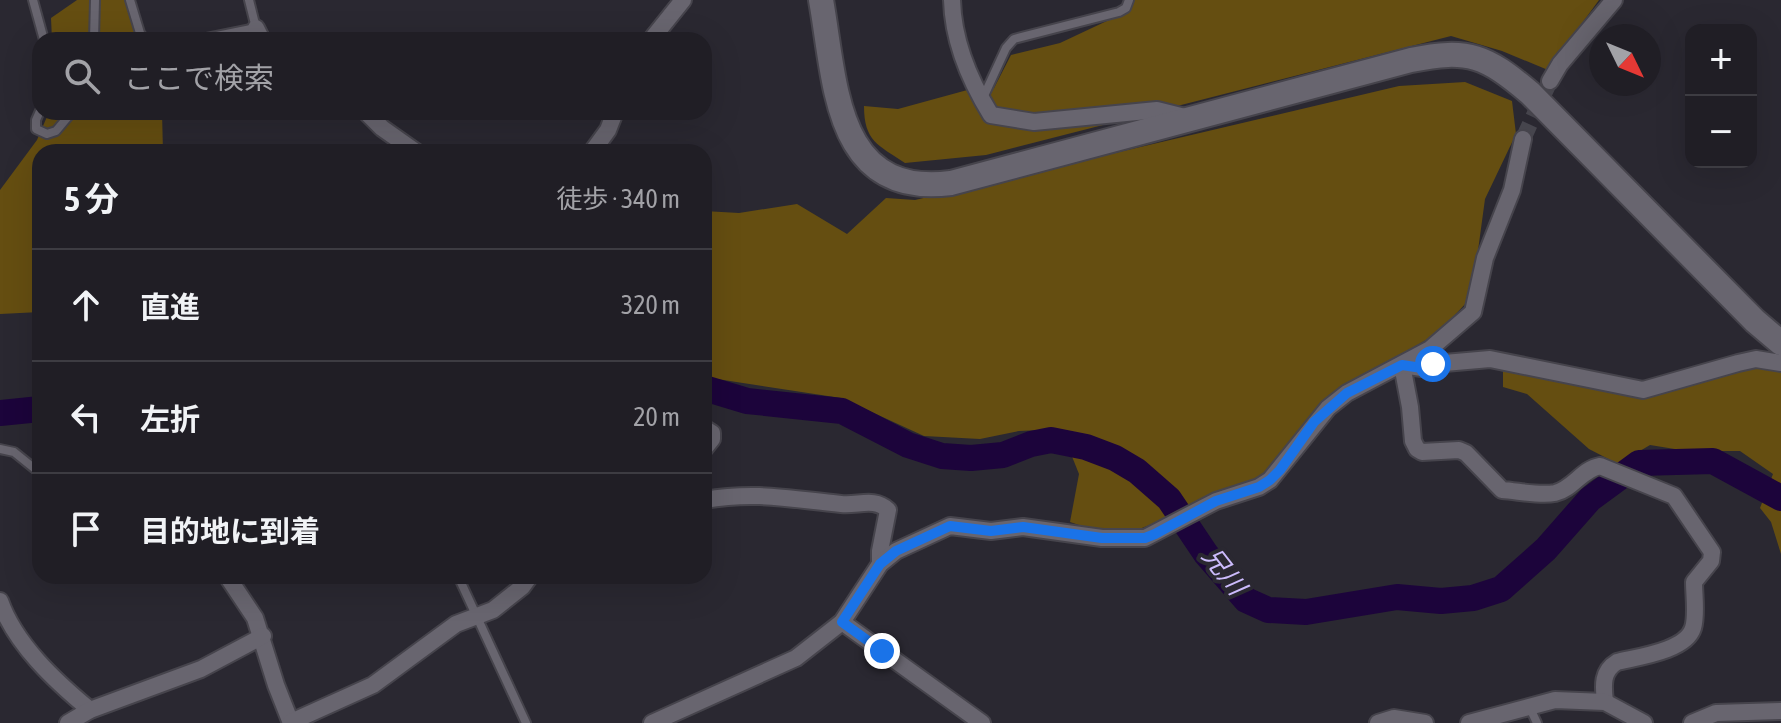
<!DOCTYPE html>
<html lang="ja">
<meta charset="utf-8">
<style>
body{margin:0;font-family:"Asap Condensed","Noto Sans JP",sans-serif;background:#2d2b32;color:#f1f3f6}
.controls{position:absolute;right:24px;top:24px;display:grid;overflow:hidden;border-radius:16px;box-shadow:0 8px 32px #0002}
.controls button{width:72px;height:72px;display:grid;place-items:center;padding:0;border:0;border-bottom:2px solid #3d3c42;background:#201e25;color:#f1f3f6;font:40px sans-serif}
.compass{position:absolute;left:1589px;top:24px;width:72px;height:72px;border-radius:50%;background:#201e25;box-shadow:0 8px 32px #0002;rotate:133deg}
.stop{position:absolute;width:24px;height:24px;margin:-18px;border:6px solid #1a73e8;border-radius:50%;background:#fff}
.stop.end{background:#1a73e8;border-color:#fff;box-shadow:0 2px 8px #0008}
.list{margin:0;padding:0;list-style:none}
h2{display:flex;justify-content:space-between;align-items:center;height:104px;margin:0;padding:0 32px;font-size:34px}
h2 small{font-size:26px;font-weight:400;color:#a2a2a7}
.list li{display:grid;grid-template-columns:52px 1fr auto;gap:24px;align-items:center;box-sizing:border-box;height:112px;padding:0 32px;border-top:2px solid #3d3c42}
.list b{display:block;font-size:30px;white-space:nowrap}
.list em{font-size:26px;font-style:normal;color:#a2a2a7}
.icon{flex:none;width:44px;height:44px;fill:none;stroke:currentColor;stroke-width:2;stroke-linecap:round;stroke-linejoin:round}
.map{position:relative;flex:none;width:1781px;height:723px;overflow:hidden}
.search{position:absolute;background:#201e25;box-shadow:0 8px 32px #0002;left:32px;top:32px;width:680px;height:88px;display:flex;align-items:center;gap:20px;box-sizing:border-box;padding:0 28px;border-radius:24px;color:#a2a2a7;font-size:30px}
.panel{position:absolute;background:#201e25;box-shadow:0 8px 32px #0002;left:32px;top:144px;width:680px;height:440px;border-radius:24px}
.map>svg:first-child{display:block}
.green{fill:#654e11}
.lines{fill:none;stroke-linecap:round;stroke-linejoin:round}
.river{stroke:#1c043b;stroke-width:26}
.street-tunnel{stroke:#46454d;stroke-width:16;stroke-dasharray:16 8;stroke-linecap:butt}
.lane-casing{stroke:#46444c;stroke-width:12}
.street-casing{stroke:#46444c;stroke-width:20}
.secondary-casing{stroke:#46444c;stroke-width:28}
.lane{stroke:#68656f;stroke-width:8}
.street{stroke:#68656f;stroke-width:16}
.secondary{stroke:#68656f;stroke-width:24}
.route{stroke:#1a73e8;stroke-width:10}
.labels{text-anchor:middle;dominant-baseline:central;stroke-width:8;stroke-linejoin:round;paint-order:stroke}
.water-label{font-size:26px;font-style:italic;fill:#ccbbfc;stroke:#2a2831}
</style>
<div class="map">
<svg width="1781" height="723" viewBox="0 0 1781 723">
<rect width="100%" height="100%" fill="#2a2831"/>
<g class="green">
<polygon points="77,0 125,0 139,40 52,40 51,18"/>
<path d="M1134,0H1599L1548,70L1502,51L1451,36L986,155L905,163C878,145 864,141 864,106L898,109L971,89L994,88L1011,55L1060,43L1128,11Z"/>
<polygon points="1465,82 1512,101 1516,134 1485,199 1477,258 1468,301 1438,333 1335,393 1283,457 1258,481 1142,528 1094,530 1070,522 1079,474 1061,429 1019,431 980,439 924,436 841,398 704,377 704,211 739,213 797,204 847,234 886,198 915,200 1399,86"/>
<polygon points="49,112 162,112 163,152 40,152 40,312 0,314 0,190 37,140"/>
<polygon points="1756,366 1781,371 1781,554 1771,522 1760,508 1773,474 1740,451 1687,451 1650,445 1618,464 1589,449 1527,394 1503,387 1503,368 1632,395"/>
</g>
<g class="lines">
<g class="river">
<polyline points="704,388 747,401 842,411 908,445 942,456 971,458 1003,455 1031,444 1051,440 1086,447 1115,458 1137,471 1169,499 1206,554 1246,600 1268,610 1306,612 1397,597 1441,601 1473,598 1501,589 1546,549 1590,499 1639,463 1713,461 1781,498"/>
<polyline points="0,413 40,409"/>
</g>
<polyline class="street-tunnel" points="1523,139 1550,81"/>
<defs>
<g id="lane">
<polyline points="33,0 44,40"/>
<polyline points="130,0 140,33 145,40"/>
<polyline points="94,40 95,0"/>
<polyline points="197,40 256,28 249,0"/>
<polyline points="982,100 1006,48 1014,39 1119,12 1126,8 1129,0"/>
<polyline points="40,111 36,120 36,129 47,134 56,131 72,112"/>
<polyline points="0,449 14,452 40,473"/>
<polyline points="458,576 526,723"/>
<polyline points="1530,708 1537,723"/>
</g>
<g id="street">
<path d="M952,0C953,40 970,81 991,115L1034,122L1157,110L1189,118"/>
<polyline points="256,28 262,40"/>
<polyline points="651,40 683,0"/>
<polyline points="1550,81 1560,64 1614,0"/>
<polyline points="366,112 382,128 416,152"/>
<polyline points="592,152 608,130 615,112"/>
<path d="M1402,365L1410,407L1413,441L1417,449L1422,452L1459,450L1466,453L1502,490C1518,491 1539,496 1555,493C1573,489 1582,469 1600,466L1674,496L1712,552L1711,561L1694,582C1694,595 1697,616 1693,628C1686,651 1637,657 1617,662C1602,671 1603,685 1605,702"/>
<polyline points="1402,365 1422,368 1433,364 1490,359 1643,390 1738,363 1756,359 1781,363"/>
<polyline points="704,428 712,433 712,439 704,449"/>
<path d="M704,500C757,491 789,499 841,504C858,506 874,497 888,510L880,551V564"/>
<polyline points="227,576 255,618 276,685 291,723"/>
<path d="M0,601C15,644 55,681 90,710"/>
<polyline points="842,622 982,723"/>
<polyline points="291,722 373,685 456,624 493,610 522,587 530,576"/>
<polyline points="68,723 90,710 201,669 263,636"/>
<polyline points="652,723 796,658 842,622 880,564 896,551 950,526 991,531 1023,527 1102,538 1145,538 1216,501 1259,487 1270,480 1328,408 1347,393 1430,349 1473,312 1485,258 1512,190 1523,139"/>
<polyline points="1378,723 1394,718 1425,723"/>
<polyline points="1469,723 1555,700 1605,702 1644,723"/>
<polyline points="1692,723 1716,713 1781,711"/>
</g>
<path id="secondary" d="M821,0C836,83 834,198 951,183L1411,60C1469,48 1486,56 1530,93L1755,321L1781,343"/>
</defs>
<use href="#lane" class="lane-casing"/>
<use href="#street" class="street-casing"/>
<use href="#secondary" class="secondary-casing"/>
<use href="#lane" class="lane"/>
<use href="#street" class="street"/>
<use href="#secondary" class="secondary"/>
</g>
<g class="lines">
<polyline class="route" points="882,651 842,622 880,564 896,551 950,526 991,531 1023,527 1102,538 1145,538 1155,534 1216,501 1259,487 1270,480 1280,470 1314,422 1347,393 1402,365 1422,368 1433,364"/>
</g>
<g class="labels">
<g class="water-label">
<text transform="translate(1224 571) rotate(52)">兄川</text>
</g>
</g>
</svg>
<div class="controls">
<button>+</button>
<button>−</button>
</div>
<svg class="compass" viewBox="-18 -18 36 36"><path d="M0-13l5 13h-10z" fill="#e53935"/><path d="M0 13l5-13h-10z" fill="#a2a2a7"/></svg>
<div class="stop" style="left:1433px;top:364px"></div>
<div class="stop end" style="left:882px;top:651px"></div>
<div class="search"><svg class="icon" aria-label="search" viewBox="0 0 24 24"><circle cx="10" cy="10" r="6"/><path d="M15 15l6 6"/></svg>ここで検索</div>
<section class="panel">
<h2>5 分<small>徒歩 · 340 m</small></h2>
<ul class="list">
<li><svg class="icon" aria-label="ahead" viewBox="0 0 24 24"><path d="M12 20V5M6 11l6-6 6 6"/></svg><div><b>直進</b></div><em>320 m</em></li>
<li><svg class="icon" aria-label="left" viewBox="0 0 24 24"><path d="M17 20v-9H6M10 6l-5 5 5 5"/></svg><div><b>左折</b></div><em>20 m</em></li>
<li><svg class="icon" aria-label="arrive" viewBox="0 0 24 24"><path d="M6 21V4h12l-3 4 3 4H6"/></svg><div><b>目的地に到着</b></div></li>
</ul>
</section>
</div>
